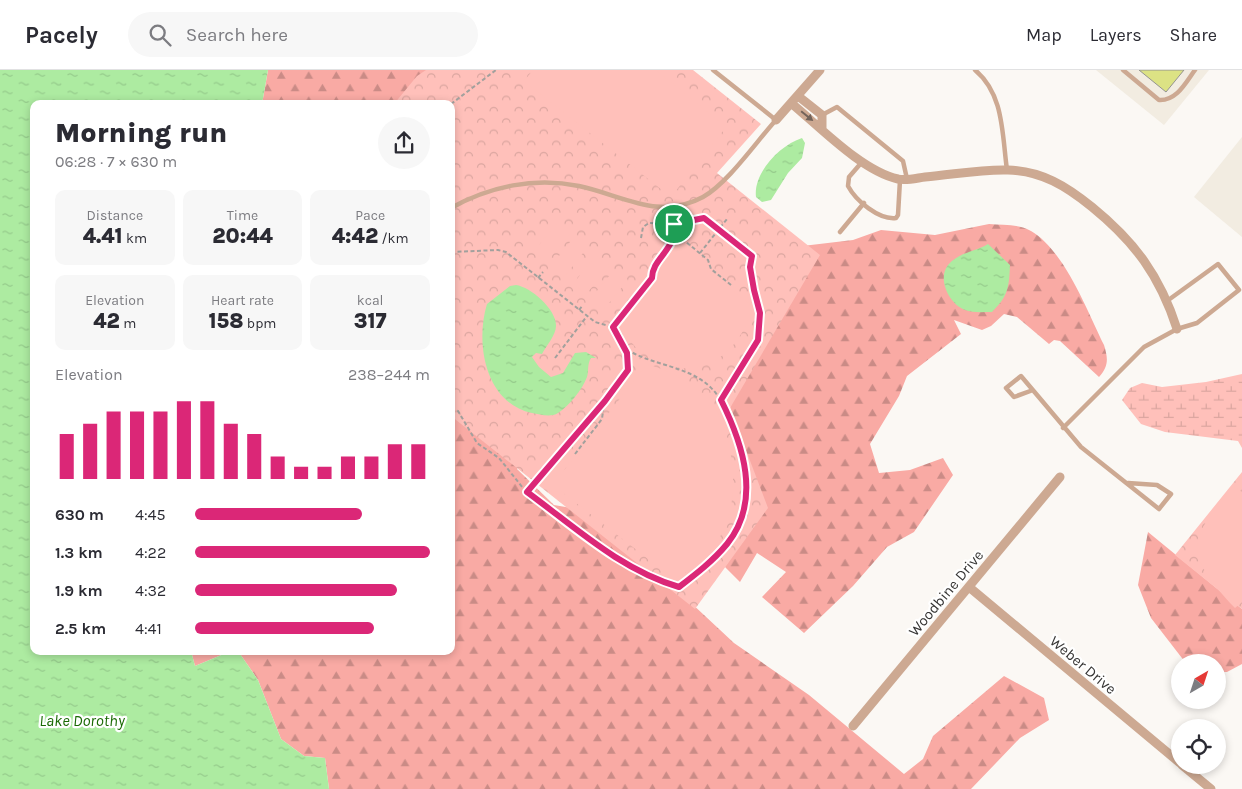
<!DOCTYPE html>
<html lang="en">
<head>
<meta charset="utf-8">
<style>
  :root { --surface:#fff; --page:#f7f7f7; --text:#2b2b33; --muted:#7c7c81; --line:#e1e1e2; --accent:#db2777 }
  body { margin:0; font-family:Karla,sans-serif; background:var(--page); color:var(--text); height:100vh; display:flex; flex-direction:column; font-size:19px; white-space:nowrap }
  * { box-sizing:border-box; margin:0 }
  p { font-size:16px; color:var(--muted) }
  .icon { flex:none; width:28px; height:28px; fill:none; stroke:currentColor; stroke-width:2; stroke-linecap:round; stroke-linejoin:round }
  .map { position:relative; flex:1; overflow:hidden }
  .panel { position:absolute; left:30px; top:30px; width:425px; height:555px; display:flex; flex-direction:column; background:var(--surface); border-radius:10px; box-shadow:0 2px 8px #0003 }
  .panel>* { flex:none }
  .needle { width:32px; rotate:39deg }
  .buttons { position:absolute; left:1171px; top:584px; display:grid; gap:10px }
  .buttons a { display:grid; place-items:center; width:55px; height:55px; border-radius:50%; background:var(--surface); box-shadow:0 2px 8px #0003; font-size:25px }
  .pin { position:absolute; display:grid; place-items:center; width:42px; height:42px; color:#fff; margin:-21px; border:2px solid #fff; border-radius:50%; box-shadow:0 1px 5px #0007 }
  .round { display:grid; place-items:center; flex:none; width:52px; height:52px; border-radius:26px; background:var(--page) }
  .head { display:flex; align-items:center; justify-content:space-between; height:85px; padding:0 25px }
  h1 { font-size:28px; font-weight:800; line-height:38px }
  .figures { display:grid; grid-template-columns:repeat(3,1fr); gap:8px; height:85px; padding:5px 25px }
  .figures div { display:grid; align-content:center; border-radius:10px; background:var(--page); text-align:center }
  .figures b { font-size:21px; font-weight:800 }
  .figures small { font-size:14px; font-weight:400 }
  .figures p { font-size:14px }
  .chart { height:140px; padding:10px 25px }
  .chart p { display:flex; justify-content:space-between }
  .chart svg { width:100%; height:90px; margin-top:5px; stroke:var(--accent); stroke-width:6 }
  ul { padding:0 25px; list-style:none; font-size:16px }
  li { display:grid; grid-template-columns:80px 60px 1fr; align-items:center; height:38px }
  li i { height:12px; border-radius:6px; background:var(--accent) }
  header { display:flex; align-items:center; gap:30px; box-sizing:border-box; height:70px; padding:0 25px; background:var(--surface); border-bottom:1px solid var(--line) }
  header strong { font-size:24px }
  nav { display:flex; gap:28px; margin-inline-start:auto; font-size:18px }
  .search { width:350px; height:45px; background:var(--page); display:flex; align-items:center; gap:12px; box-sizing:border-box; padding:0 18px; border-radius:28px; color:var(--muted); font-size:19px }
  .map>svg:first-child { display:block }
  .built { fill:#f2ece1 }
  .forest { fill:url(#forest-firs) }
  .wetland { fill:url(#wetland-marsh) }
  .park { fill:url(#park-crowns) }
  .garden { fill:#ffc0ba }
  .water { fill:url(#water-ripples) }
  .building { fill:#dce284; stroke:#949490 }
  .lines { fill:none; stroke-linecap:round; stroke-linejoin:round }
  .path { stroke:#a2a09d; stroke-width:2; stroke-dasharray:4 2.5; stroke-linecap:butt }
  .service { stroke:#cda992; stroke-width:4.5 }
  .minor { stroke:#cda992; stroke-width:9 }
  .oneway { fill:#72635a }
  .route-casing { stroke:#fff; stroke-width:10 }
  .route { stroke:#db2777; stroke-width:6 }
  .labels { text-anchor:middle; stroke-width:4.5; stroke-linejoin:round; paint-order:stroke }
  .street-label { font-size:15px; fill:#363534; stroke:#fff }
  .water-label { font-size:16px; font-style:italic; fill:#1a6a04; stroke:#fff }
</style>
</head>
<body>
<header>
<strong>Pacely</strong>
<div class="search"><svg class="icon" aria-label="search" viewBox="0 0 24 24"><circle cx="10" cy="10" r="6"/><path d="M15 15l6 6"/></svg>Search here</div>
<nav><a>Map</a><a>Layers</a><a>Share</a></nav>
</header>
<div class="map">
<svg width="1242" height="719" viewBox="0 0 1242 719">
  <defs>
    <pattern id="forest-firs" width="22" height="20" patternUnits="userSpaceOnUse" patternTransform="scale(1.25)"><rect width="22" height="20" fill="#f9aaa4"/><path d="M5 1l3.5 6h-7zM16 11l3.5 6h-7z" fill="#ca8b86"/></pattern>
    <pattern id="wetland-marsh" width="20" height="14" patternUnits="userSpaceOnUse" patternTransform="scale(1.25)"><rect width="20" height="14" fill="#ffc0ba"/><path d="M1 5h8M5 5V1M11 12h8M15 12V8" fill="none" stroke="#dba6a0"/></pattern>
    <pattern id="park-crowns" width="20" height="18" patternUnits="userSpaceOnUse" patternTransform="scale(1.25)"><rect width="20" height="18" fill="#ffc0ba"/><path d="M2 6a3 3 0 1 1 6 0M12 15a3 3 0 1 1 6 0" fill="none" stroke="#dba6a0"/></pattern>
    <pattern id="water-ripples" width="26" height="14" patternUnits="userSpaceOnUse" patternTransform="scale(1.25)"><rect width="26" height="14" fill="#adeba1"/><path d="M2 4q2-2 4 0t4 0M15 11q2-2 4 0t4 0" fill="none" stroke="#95ca8b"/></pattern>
  </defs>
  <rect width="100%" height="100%" fill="#fbf8f4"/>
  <path class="built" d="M 1096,0 L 1209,0 L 1164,55 Z
    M 1242,67 L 1242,167 L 1194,127 Z"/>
  <path class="forest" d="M 268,0 L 451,0 L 413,34 L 262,34 Z
    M 989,154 C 1003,155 1019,154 1031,161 C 1065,181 1087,241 1104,275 C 1108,288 1109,296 1099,307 L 1060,271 L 1054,270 L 1049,274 L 1017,247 L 1004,244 L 991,256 L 982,260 L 954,250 L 961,264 L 907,306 L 899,326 L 870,374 L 879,403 L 910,400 L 943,388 L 953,405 L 914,462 L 887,477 L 853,516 L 804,563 L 762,527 L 786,502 L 757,483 L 740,512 L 725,497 L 725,483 L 730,338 L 794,177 L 853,170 L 881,160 L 935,165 Z
    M 451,298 L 521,379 L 517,399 L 554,435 L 577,439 L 659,503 L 734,573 L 809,625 L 904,704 L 923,689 L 933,666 L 1004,606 L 1044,628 L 1049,650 L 1020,668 L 971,719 L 329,719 L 325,688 L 304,686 L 281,669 L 258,610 L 238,581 L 451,581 Z
    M 1148,462 L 1242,539 L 1242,594 L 1227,602 L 1218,602 L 1218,592 L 1185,592 L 1151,548 L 1138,515 Z
    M 191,581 L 231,581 L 195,596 Z"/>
  <path class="wetland" d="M 1242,304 L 1242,378 L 1238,371 L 1165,362 L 1141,354 L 1122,330 L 1130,318 L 1142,313 L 1162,317 L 1206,312 Z"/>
  <path class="park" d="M 426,0 L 693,0 L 761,54 L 717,103 L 820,185 L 730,338 L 768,438 L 695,539 L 451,346 L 451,34 L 394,34 L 417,6 Z
    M 1242,402 L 1242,539 L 1175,485 Z"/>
  <path class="garden" d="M 533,0 L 656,0 L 726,57 L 671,127 L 524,11 Z
    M 557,153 L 570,164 L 546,192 L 533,182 Z
    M 574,167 L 587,178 L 564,207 L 551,196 Z
    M 676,173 L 689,179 L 690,187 L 752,236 C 747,267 717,303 681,298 C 670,297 652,288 642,282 C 632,277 625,261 618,252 L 671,186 L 671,179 Z
    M 596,185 L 610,196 L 586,224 L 573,214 Z
    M 615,199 L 628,210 L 604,239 L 591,228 Z
    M 647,294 C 672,302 695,313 712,334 C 722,346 727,364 730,380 C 740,434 727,483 674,509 L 562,422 L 550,421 L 548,408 L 561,404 Z
    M 1233,416 L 1242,422 L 1242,532 L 1235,538 C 1184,484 1187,471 1233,416 Z"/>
  <path class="water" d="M 0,0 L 268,0 L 262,34 L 34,34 L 34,581 L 191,581 L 195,596 L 231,581 L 238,581 L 258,610 L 281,669 L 304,686 L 325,688 L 329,719 L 0,719 Z
    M 802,68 L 805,73 L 802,88 L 788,103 L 771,130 L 762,132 L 756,127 C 753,103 780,75 802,68 Z
    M 988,174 L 1010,195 C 1009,218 1008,226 992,242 C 983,242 972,243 965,240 C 949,234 937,209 948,195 C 959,182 975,182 988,174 Z
    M 516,215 C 531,217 557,240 556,256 C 556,265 546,276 542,284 L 536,283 L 532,287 L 539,297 L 551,307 L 563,303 L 575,283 L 586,282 L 596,288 L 591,288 C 587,294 589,301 587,307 C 582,320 569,336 558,343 C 550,348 540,344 532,343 C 485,333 475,273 487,234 L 510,216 Z"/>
  <path class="building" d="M 1139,0 L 1184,0 L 1166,22 Z"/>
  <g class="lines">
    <path class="path" d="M 451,34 L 496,0
      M 673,145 L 675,165
      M 641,168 L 643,157 L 649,153 L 673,154 L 704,148 L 756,190
      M 451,182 L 498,180 L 506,182 L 595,252 L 613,257
      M 700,183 L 727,149
      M 538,208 L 543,202
      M 579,240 L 583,235
      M 555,288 L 587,246
      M 721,330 L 757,270 L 760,243 L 754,219 L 750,197 L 752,186
      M 451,339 L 458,341 L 477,373 L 499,388 L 527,423 L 608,483 L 652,509 L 679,517 C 735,471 764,441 736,365 C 730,347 723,328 708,315 C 685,295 649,295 625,278
      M 575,384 L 602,349 L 604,333
      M 527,423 L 627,302 L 629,289 L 613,257 L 652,208 C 652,195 668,181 672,167 L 680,167 L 708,190 L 711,199 L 731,215"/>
    <path class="service" d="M 975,0 C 1004,24 1002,64 1007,100
      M 1123,0 L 1159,30 C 1177,31 1186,12 1195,0
      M 822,45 L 837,37 L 903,91 L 907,109
      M 862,92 L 849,107 L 848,116 C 856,131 879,150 896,148 L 898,145 L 900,110
      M 451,138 C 490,116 535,107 579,116 C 622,125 659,151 703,127 C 728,113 756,72 776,50 L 713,0
      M 840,162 L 864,133
      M 1033,320 L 1014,327 L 1006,318 L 1021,306 L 1081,377 L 1159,439 L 1171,424 L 1157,415 L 1128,413
      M 1063,358 L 1144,277 L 1177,259 L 1197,253 L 1239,220 L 1218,194 L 1167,231"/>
    <path class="minor" d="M 798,26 L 822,45 L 822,59
      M 791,33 C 820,57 862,101 898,109 C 906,111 917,108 925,107 C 952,105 980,99 1008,100 C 1042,101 1066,116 1092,137 C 1135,172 1160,206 1177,259
      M 776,50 L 820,0
      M 969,517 L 1180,693
      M 853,656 L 1060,407
      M 1182,695 L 1211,719"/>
  </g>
  <defs><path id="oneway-solid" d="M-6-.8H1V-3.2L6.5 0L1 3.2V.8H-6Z" transform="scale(1.25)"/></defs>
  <use class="oneway" href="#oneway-solid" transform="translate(807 46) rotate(39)"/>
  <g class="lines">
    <g class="route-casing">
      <path id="route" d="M 704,148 L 752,186 L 750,197 L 754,220 L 760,243 L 758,270 L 721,330 C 743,374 762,431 727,474 C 713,491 696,504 679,517 C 621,500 576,458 527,422 L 605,331 L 628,300 L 627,283 L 613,257 L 652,208 C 652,188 677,180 674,154 Z"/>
    </g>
    <use href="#route" class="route"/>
  </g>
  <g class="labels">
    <g class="street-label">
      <text transform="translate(946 523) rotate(-50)" y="5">Woodbine Drive</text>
      <text transform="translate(1083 595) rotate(40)" y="5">Weber Drive</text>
    </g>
    <g class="water-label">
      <text x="82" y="656">Lake Dorothy</text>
    </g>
  </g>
</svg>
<div class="buttons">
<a><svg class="needle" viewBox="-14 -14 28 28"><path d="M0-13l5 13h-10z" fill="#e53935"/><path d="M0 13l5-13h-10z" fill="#7c7c81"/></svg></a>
<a><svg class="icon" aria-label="locate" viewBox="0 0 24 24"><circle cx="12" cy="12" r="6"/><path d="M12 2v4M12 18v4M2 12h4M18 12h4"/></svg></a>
</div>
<div class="pin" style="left:674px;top:154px;background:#1e9e55"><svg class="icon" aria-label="arrive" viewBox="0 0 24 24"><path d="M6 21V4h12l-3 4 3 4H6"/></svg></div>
<section class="panel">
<div class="head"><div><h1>Morning run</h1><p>06:28 · 7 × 630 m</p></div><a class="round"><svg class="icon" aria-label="share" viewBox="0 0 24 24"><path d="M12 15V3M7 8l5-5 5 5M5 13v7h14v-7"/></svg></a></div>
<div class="figures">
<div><p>Distance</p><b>4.41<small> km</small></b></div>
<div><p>Time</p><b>20:44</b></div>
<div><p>Pace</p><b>4:42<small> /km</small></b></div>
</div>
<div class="figures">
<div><p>Elevation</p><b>42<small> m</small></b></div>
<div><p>Heart rate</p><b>158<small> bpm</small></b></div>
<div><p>kcal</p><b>317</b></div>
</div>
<div class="chart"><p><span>Elevation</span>238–244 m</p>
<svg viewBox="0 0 160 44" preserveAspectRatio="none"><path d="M5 44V22M15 44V17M25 44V11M35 44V11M45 44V11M55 44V6M65 44V6M75 44V17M85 44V22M95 44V33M105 44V38M115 44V38M125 44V33M135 44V33M145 44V27M155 44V27"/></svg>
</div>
<ul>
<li><b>630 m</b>4:45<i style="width:71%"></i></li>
<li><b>1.3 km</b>4:22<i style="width:100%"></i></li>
<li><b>1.9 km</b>4:32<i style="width:86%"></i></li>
<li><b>2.5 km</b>4:41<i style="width:76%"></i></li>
</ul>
</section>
</div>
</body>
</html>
